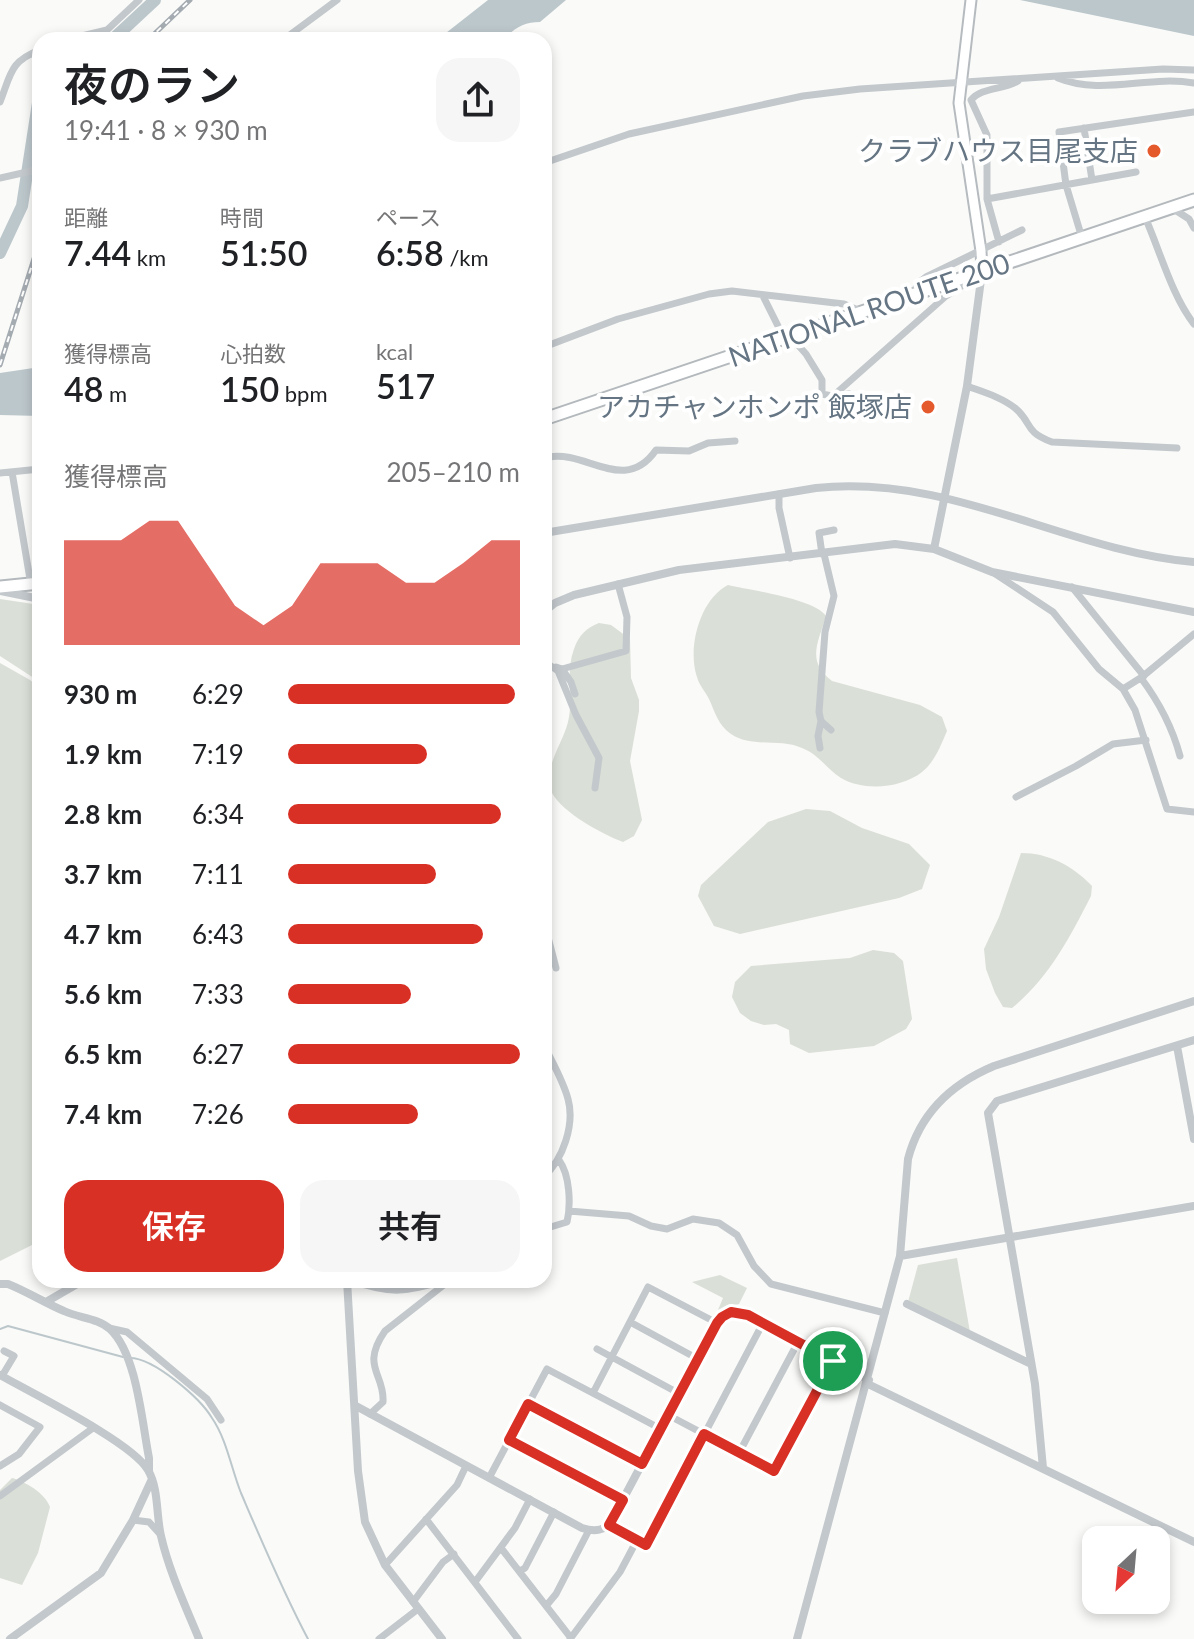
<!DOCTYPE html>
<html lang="ja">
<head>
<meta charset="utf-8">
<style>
  :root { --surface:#fff; --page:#f6f6f6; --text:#202124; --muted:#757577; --accent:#d93025 }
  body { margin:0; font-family:Lato,"Noto Sans JP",sans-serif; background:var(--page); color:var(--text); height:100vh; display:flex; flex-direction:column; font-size:30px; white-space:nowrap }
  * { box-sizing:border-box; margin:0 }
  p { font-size:26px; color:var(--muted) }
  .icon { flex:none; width:44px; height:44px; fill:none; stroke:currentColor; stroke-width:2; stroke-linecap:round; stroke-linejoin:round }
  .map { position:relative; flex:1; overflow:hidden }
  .side { position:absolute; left:32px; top:32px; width:520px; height:1256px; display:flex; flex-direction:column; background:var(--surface); border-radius:24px; box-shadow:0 4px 12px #0003 }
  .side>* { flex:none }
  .needle { width:52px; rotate:206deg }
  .controls { position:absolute; left:1082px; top:1526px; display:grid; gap:16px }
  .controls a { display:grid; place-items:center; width:88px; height:88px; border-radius:16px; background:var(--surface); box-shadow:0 4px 12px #0003; font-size:40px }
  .pin { position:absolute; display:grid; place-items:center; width:68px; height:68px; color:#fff; margin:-34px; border:4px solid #fff; border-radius:50%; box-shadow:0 2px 8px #0007 }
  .round { display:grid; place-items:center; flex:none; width:84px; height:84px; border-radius:24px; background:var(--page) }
  .headline { display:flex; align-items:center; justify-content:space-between; height:136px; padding:0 32px }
  h1 { font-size:44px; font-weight:600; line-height:60px }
  .metrics { display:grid; grid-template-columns:repeat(3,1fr); gap:12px; height:136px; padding:8px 32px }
  .metrics div { display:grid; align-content:center }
  .metrics b { font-size:34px; font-weight:600 }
  .metrics small { font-size:22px; font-weight:400 }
  .metrics p { font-size:22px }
  .chart { height:224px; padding:16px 32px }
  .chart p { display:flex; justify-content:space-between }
  .chart svg { width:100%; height:144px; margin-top:8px; fill:var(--accent); opacity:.7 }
  .button { display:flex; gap:16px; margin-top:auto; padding:16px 32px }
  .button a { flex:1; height:92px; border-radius:24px; background:var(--accent); color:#fff; font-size:32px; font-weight:600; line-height:92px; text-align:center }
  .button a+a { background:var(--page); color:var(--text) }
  ul { padding:0 32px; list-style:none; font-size:26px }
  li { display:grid; grid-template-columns:128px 96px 1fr; align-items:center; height:60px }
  li i { height:20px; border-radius:10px; background:var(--accent) }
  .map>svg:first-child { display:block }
  .green { fill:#dadfd7 }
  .water { fill:#bcc7cc }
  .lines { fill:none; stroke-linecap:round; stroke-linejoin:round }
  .stream { stroke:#bcc7cc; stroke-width:2 }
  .river { stroke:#bcc7cc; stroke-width:12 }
  .secondary-casing { stroke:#b6bbc0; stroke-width:13 }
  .trunk-casing { stroke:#b4b9bd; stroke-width:15 }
  .minor { stroke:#c3c8cc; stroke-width:7 }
  .tertiary { stroke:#c3c8cc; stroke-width:8 }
  .secondary { stroke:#fff; stroke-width:9 }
  .trunk { stroke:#fff; stroke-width:11 }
  .rail-casing { stroke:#a4abb1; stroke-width:5 }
  .rail { stroke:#fff; stroke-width:2; stroke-dasharray:6; stroke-linecap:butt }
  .route-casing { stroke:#fff; stroke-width:16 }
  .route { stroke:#d93025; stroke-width:10 }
  .poi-dot { fill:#e45a2d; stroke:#fff; stroke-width:3 }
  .labels { text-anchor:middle; stroke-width:8; stroke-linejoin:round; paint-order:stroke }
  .poi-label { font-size:28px; fill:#657583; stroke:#fff; text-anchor:end }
  .street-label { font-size:28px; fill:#657583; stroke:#fff }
</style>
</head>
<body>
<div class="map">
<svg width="1194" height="1639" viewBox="0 0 1194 1639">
  <rect width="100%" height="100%" fill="#fafaf8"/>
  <path class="green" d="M 728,585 C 749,590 815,599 826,616 C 818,643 806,661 832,681 L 920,705 L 942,717 L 947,731 C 941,745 934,763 922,772 C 900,789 863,791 841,778 C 827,769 818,754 802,748 C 780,738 751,748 731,734 C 718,725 715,712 709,699 C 705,691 699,685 697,677 C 687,648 700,599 728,585 Z
    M 0,599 L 40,605 L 40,682 L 0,656 Z
    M 599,623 L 611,625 L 630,639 L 631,678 L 639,700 L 639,711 L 630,761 L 642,820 L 634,836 L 623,842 C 602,834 563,813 552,793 C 541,771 563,743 568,722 C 574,697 565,673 574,649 C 579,635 586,628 599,623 Z
    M 0,663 L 30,680 L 40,688 L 40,1241 L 0,1261 Z
    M 806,809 L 830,811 L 862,828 L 909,844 L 930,865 L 922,889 L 899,898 L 740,934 L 714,926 L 698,896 L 701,885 L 768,822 Z
    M 1021,853 C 1049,853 1073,866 1092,886 L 1091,896 C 1070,937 1049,978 1012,1008 L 1003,1007 L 995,993 L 986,969 L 984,949 L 999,917 Z
    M 873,950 L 894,953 L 903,961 L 912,1019 L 906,1029 L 874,1046 L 809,1053 L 790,1044 L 789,1030 L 776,1024 L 764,1025 L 751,1021 L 740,1013 L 732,997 L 735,982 L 751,966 L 850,958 Z
    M 957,1258 L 970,1332 L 908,1302 L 918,1265 Z
    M 720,1275 L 747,1288 L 739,1304 L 718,1310 L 723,1298 L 692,1282 Z
    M 12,1478 C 26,1482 45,1493 50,1507 L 38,1553 L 22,1585 L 0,1578 L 0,1490 Z"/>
  <path class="water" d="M 488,0 L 566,0 L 540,22 C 525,22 513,28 504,40 L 437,40 Z
    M 1020,0 L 1194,0 L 1194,36 Z
    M 40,367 L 40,416 L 0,415 L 0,373 Z"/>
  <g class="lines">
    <path class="stream" d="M 0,1329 L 8,1326 L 123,1357
      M 129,1358 C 153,1357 200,1398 212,1418 C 227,1440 231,1468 241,1493 C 262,1542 283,1592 308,1639"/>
    <path class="river" d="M 112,40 L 155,0
      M 0,253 L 22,206 L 40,90"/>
    <g class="secondary-casing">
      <path id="secondary" d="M 971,0 L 959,103 L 981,251 L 982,272"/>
    </g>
    <g class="trunk-casing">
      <path id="trunk" d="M 544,419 L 1194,200
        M 0,587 L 40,583"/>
    </g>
    <path class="minor" d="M 65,40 L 107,30 L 139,0
      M 283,40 L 337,0
      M 1058,78 C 1102,96 1148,75 1194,83
      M 0,102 C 11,74 10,61 40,50
      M 544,163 L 629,134 L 803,96 L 860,89 L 1163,69 L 1194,70
      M 0,178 L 40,169
      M 1092,180 L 1136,172
      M 987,199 L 987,135 L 971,100 C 982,87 1003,90 1018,81
      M 1172,208 L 1189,219 L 1194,228
      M 1145,217 C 1160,251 1172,296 1194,324
      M 1082,238 L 1066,185 L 1059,132 L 1194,112
      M 999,242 L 987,199 L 1092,180 L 1084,128
      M 913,295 L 918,283 L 926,277 L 1022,230
      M 763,296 L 784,338
      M 790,336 L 806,354 L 822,380 L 822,394 L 832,396 L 849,394
      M 544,347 L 618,319 L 709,294 L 732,291 L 844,304 L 860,311
      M 967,386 C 983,392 1001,397 1015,408 C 1033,423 1023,431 1052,442 L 1177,448
      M 833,396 L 946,296 L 977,276
      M 544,465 L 549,457 C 586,450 625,495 656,450 L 689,451 L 708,443 L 735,441
      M 12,472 L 31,585
      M 0,473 L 40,469
      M 779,494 L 779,508 L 790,558
      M 822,554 L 819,533 L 834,530
      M 824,554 L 834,596 L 825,632 L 819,712 L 821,721 L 831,730
      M 994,573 L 1053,612 L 1099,669 L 1123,689 L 1135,710 L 1167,809 L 1194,812
      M 1072,587 L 1144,676
      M 544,661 L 558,671 L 576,715 L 599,758 L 595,788
      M 556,667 L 562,669 L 626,651 L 627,617 L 618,584
      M 562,669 L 571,682 L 575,694
      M 544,676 L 547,663
      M 1141,678 C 1159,702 1172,726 1180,756
      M 1123,689 L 1142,677 L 1194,634
      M 820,748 L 818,736 L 821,721
      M 1016,797 L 1076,766 L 1113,744 L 1146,740
      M 544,922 L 556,968
      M 544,1045 C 552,1062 563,1080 568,1099 C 575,1124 563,1160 544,1176
      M 569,1211 L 629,1216 L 651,1226 L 667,1229 L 693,1219 L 719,1223 L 737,1235 L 754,1266 L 771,1284 L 885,1313
      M 544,1229 L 567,1222 C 571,1205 570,1175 559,1160
      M 350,1280 C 391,1295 407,1292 447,1280
      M 630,1322 L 698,1359
      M 109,1328 L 127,1332 L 207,1399 L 221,1420
      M 597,1349 L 680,1394
      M 2,1376 L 14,1356 L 4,1351
      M 593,1393 L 648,1287 L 717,1323
      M 528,1404 L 642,1464
      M 0,1405 L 40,1427 L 19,1454 L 0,1466
      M 370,1414 L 383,1402 C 385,1374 360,1367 385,1331 L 450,1280
      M 668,1415 L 774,1471 L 833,1361
      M 509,1440 L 623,1500
      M 739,1453 L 798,1342
      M 489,1478 L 547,1369 L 661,1429
      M 0,1496 L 93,1428
      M 426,1519 L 518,1639
      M 133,1520 L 149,1522 L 159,1533
      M 609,1525 L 646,1545 L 763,1323
      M 501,1548 L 571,1638
      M 385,1565 L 457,1485 L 466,1466
      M 520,1571 L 525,1568 L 554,1512
      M 475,1582 L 515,1528 L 530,1499
      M 413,1602 L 443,1562 L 454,1554
      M 546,1606 L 556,1594 L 589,1530
      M 379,1639 L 418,1609
      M 570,1639 L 620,1572 L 637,1540"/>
    <path class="tertiary" d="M 544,533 L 816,488 C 953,474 1063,550 1194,562
      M 934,549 L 967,386 L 982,272
      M 0,591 L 40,599
      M 544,612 L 555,603 L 574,595 L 679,570 L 895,544 L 934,549 L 992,572 L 1194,612
      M 1177,1046 L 1194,1139
      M 900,1256 L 1194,1206
      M 347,1280 L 358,1471 L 365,1522 L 385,1565 L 442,1639
      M 0,1284 L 8,1284 C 28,1292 45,1303 64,1311 C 79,1318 98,1318 110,1329 C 137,1354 142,1423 149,1458 L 149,1471
      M 46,1302 L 84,1280
      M 907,1304 L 1031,1364
      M 0,1375 C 33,1394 132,1442 148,1470 C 159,1489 156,1515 161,1536 C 169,1571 185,1605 199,1639
      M 868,1384 L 1194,1542
      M 356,1406 L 582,1528 C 594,1532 606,1531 612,1520 L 717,1323 L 725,1315 L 742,1312 L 869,1380
      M 1043,1468 L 1035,1384 L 988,1113 L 997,1101 L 1194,1040
      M 10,1639 L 101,1573 L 133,1520 L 152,1479
      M 797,1639 L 900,1256 L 908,1159 C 920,1113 951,1084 994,1066 L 1194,1001"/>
    <use href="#secondary" class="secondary"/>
    <use href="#trunk" class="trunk"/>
    <g class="rail-casing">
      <path id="rail" d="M 148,40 L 190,0
        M 0,365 L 40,240"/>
    </g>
    <use href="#rail" class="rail"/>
  </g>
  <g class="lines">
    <g class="route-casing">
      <path id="route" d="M 731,1312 L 748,1315 L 833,1361 L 774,1471 L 704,1434 L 646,1545 L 609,1525 L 623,1500 L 509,1440 L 528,1404 L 642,1464 L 717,1323 L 722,1317 Z"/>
    </g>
    <use href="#route" class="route"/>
  </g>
  <g class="poi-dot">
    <circle cx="1154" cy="151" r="8"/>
    <circle cx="928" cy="407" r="8"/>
  </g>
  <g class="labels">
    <g class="poi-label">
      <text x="1138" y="161">クラブハウス目尾支店</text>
      <text x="912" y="417">アカチャンホンポ 飯塚店</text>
    </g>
    <g class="street-label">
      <text transform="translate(869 310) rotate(-19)" y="10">NATIONAL ROUTE 200</text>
    </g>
  </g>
</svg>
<div class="controls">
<a><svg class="needle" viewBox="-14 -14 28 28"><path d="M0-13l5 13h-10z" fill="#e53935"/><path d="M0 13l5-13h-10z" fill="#757577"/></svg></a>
</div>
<div class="pin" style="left:833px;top:1361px;background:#1e9e55"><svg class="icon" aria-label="arrive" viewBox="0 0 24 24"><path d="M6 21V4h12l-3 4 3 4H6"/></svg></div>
<section class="side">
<div class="headline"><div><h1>夜のラン</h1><p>19:41 · 8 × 930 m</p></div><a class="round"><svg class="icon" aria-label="share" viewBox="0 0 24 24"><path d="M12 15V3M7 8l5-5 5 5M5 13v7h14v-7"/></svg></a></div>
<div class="metrics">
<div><p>距離</p><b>7.44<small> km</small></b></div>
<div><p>時間</p><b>51:50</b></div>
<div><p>ペース</p><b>6:58<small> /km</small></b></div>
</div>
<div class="metrics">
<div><p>獲得標高</p><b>48<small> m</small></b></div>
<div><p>心拍数</p><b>150<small> bpm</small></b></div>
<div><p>kcal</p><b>517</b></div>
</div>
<div class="chart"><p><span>獲得標高</span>205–210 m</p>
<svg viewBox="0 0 160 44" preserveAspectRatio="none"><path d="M0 44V12L10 12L20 12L30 6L40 6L50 19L60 32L70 38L80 32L90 19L100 19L110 19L120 25L130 25L140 19L150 12L160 12V44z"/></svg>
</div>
<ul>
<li><b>930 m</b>6:29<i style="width:98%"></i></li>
<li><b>1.9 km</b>7:19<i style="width:60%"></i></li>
<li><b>2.8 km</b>6:34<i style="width:92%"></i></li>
<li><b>3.7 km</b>7:11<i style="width:64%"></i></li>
<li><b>4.7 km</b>6:43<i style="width:84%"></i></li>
<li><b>5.6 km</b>7:33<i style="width:53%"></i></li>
<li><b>6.5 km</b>6:27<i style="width:100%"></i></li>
<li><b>7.4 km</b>7:26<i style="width:56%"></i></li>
</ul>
<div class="button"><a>保存</a><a>共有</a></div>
</section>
</div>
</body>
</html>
